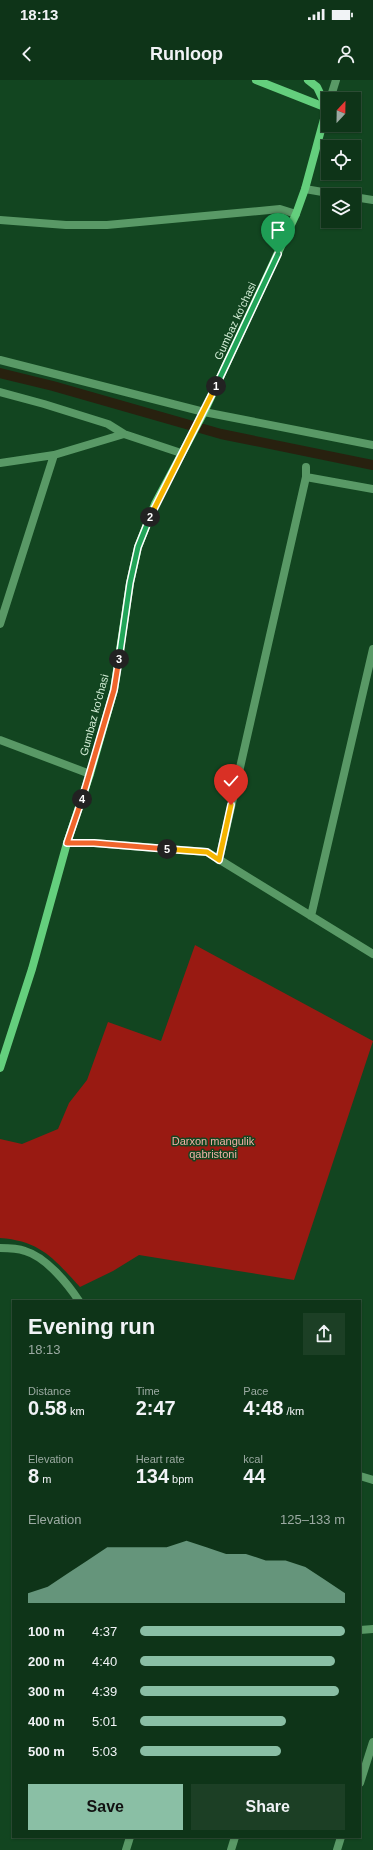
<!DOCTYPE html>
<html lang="en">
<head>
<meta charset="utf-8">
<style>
  :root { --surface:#0e3418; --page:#1c3f25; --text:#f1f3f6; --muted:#9baaa2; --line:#2e4f37; --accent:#8abfa5 }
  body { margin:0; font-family:Helvetica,sans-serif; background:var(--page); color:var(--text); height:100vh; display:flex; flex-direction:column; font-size:15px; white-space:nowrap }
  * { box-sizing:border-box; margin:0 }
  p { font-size:13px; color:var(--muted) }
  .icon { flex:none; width:22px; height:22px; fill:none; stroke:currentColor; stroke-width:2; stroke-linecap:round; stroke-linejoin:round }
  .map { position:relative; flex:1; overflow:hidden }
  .panel { position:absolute; left:12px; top:1220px; width:349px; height:538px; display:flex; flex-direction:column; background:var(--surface); border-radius:0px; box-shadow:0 1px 3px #0004,0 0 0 1px var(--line) }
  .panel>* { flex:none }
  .needle { width:26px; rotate:22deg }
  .fabs { position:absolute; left:321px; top:12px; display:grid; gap:8px }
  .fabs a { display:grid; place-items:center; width:40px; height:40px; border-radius:0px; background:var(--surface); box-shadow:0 1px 3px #0004,0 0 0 1px var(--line); font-size:20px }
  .pin { position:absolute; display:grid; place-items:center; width:34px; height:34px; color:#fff; margin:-41px -17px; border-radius:50% 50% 50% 0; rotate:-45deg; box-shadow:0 0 4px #0007 }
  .pin .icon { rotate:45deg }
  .km { position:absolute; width:20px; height:20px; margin:-10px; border-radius:50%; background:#222; color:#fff; font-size:11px; line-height:20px; text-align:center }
  .round { display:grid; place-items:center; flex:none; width:42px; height:42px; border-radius:0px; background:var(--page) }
  .summary { display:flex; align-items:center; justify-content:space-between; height:68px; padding:0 16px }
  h1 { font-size:22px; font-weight:600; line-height:30px }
  .stats { display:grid; grid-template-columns:repeat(3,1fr); gap:6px; height:68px; padding:4px 16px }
  .stats div { display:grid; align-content:center }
  .stats b { font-size:20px; font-weight:600 }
  .stats small { font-size:11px; font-weight:400 }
  .stats p { font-size:11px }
  .chart { height:112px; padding:8px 16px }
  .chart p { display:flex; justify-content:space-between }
  .chart svg { width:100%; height:72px; margin-top:4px; fill:var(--accent); opacity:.7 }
  .cta { display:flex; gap:8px; margin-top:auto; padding:8px 16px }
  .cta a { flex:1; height:46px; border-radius:0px; background:var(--accent); color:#111; font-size:16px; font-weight:600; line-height:46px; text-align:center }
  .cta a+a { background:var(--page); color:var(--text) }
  ul { padding:0 16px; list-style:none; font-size:13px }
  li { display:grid; grid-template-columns:64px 48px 1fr; align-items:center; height:30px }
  li i { height:10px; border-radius:5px; background:var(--accent) }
  .status { display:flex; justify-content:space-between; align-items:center; height:28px; padding:0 20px; background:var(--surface); direction:ltr }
  .status svg { height:11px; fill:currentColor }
  header { display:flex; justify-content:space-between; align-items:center; height:52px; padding:0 16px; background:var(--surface); font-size:18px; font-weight:600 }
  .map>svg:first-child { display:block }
  .green { fill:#991a12 }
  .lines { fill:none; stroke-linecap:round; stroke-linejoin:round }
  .canal { stroke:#28210f; stroke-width:10 }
  .minor { stroke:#599966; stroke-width:8 }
  .tertiary { stroke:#599966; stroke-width:8 }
  .secondary { stroke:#64cf7d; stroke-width:8 }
  .split-1-casing { stroke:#fff; stroke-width:8 }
  .split-2-casing { stroke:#fff; stroke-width:8 }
  .split-3-casing { stroke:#fff; stroke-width:8 }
  .split-4-casing { stroke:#fff; stroke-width:8 }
  .split-5-casing { stroke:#fff; stroke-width:8 }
  .split-6-casing { stroke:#fff; stroke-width:8 }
  .split-1 { stroke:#22a559; stroke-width:5 }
  .split-2 { stroke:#f5b400; stroke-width:5 }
  .split-3 { stroke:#22a559; stroke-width:5 }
  .split-4 { stroke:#f0652b; stroke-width:5 }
  .split-5 { stroke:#f0652b; stroke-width:5 }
  .split-6 { stroke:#f5b400; stroke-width:5 }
  .labels { text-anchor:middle; stroke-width:3; stroke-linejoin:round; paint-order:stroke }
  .street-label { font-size:11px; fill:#d2ecd5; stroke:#124520 }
  .park-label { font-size:11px; fill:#f1b0a6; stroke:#124520 }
</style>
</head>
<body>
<div class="status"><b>18:13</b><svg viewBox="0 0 49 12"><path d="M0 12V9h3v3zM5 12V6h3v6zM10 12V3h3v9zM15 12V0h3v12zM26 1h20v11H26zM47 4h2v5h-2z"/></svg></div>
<header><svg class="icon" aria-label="back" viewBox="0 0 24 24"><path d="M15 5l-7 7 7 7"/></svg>Runloop<svg class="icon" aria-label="person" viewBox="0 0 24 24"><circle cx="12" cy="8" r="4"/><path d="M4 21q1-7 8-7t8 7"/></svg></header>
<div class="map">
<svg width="373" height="1770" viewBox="0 0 373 1770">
  <rect width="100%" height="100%" fill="#124520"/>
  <path class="green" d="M 195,865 L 373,961 L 294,1200 L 139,1175 L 113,1191 L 80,1207 C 54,1179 41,1161 0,1158 L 0,1059 L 22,1064 L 58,1049 L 69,1023 L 87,1000 L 108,942 L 161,961 Z"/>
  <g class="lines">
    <path class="canal" d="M 0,293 L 53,306 L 221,354 L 373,385"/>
    <path class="minor" d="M 330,19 L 336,0
      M 305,109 L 340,115
      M 354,117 L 373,120
      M 0,140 L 66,145 L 107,145 L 280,129 L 296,134
      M 0,280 L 204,332 L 373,365
      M 0,312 L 44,324 L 108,344 L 124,354 L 181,373
      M 0,383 L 54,375 L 124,354
      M 306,387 L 306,397
      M 0,544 L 54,375
      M 0,660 L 90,694
      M 67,763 L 94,763 L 207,772 L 373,874
      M 219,780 L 306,397 L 373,409
      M 311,836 L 373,569
      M 360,1550 L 373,1549
      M 360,1703 L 373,1662
      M 126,1770 L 130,1757
      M 231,1770 L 235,1757
      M 337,1770 L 341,1757"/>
    <path class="tertiary" d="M 0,1168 C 8,1168 17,1168 25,1171 C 46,1177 68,1204 79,1221
      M 360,1396 L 373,1400"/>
    <path class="secondary" d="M 256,0 L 327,28
      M 308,0 L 317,7 L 327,28
      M 0,988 L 32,889 L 67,763 L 90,694 L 114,610 L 130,503 L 138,467 L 155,424 L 204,332 L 296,134 L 305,109 L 327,28"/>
  </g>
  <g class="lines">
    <g class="split-1-casing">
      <path id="split-1" d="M 216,306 L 278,174"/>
    </g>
    <g class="split-2-casing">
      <path id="split-2" d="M 150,437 L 216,306"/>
    </g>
    <g class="split-3-casing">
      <path id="split-3" d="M 119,579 L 130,503 L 138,467 L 150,437"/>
    </g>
    <g class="split-4-casing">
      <path id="split-4" d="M 82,719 L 114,610 L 119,579"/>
    </g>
    <g class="split-5-casing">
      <path id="split-5" d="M 82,719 L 67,763 L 94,763 L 167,769"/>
    </g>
    <g class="split-6-casing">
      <path id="split-6" d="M 167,769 L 207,772 L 219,780 L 231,725"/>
    </g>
    <use href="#split-1" class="split-1"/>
    <use href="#split-2" class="split-2"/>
    <use href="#split-3" class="split-3"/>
    <use href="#split-4" class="split-4"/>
    <use href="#split-5" class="split-5"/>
    <use href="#split-6" class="split-6"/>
  </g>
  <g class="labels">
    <g class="street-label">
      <text transform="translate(235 241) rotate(-65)" y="4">Gumbaz ko'chasi</text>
      <text transform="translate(94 635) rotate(-75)" y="4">Gumbaz ko'chasi</text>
    </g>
    <g class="park-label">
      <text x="213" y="1065">Darxon mangulik<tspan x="213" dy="13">qabristoni</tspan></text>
    </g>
  </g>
</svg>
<div class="fabs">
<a><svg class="needle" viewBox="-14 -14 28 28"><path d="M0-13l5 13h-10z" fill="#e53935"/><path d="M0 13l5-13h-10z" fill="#9baaa2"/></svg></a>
<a><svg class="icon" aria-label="locate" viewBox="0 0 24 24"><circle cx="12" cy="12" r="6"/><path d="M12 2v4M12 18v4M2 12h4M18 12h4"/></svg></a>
<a><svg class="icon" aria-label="layers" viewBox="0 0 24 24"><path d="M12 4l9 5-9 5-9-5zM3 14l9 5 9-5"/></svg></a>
</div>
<div class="pin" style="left:278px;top:174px;background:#1e9e55"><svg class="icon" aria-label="arrive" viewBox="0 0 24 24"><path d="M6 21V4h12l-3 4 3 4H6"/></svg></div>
<div class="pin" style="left:231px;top:725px;background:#d93025"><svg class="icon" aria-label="check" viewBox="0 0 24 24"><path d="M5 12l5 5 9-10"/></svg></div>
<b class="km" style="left:216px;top:306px">1</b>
<b class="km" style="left:150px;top:437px">2</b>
<b class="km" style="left:119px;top:579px">3</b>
<b class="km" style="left:82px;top:719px">4</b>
<b class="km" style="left:167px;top:769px">5</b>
<section class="panel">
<div class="summary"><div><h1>Evening run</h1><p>18:13</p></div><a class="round"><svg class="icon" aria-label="share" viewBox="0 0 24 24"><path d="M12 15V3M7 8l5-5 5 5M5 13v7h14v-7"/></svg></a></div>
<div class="stats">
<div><p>Distance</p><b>0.58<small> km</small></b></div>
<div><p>Time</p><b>2:47</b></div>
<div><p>Pace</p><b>4:48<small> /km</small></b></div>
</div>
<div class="stats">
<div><p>Elevation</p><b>8<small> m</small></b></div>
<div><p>Heart rate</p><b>134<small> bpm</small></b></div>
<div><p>kcal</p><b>44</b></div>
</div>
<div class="chart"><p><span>Elevation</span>125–133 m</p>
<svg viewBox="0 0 160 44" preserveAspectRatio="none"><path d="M0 44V38L10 34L20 26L30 18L40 10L50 10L60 10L70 10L80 6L90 10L100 14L110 14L120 18L130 18L140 22L150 30L160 38V44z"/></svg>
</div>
<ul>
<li><b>100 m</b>4:37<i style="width:100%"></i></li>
<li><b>200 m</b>4:40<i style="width:95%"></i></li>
<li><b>300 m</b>4:39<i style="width:97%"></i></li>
<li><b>400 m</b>5:01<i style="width:71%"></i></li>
<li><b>500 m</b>5:03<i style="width:69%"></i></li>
</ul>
<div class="cta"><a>Save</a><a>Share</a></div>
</section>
</div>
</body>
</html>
